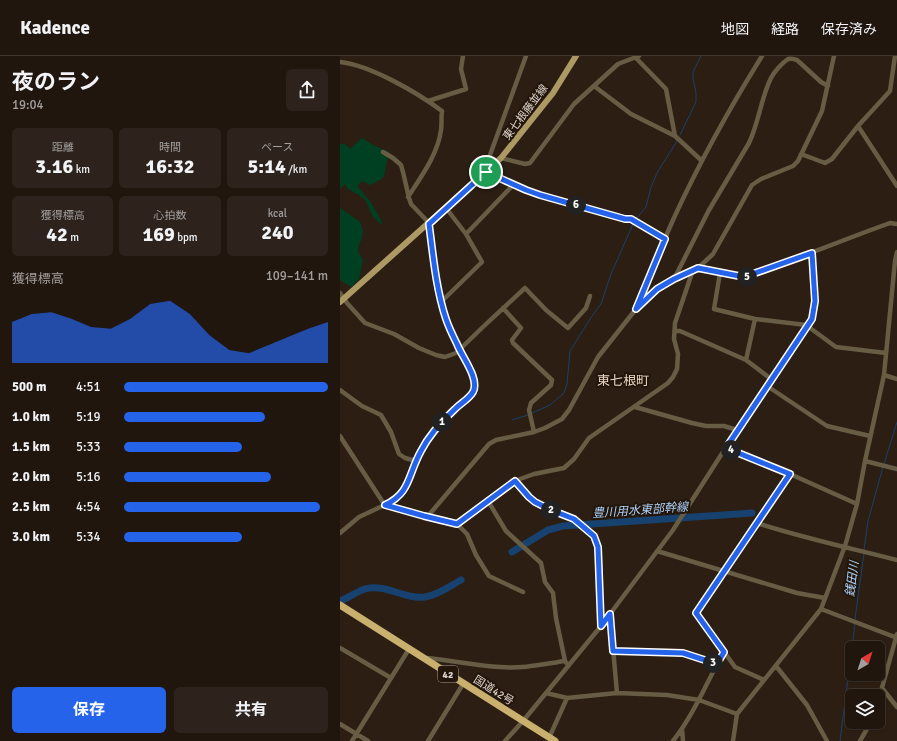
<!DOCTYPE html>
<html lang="ja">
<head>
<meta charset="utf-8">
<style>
  :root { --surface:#21160e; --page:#2d231c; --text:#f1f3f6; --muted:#a29f9e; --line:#3e352e; --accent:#2563eb }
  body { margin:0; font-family:Signika,"Noto Sans JP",sans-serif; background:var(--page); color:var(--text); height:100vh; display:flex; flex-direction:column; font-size:15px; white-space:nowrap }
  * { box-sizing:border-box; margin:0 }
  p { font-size:13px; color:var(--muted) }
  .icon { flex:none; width:22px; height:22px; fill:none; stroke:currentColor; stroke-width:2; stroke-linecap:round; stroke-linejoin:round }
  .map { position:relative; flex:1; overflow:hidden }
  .details { display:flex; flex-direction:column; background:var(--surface); width:340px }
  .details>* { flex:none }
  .needle { width:26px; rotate:39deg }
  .controls { position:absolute; left:505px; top:585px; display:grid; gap:8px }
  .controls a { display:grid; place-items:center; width:40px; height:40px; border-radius:6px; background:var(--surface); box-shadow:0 1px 3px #0004,0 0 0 1px var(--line); font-size:20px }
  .pin { position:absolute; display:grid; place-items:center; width:34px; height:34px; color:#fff; margin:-17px; border:2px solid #fff; border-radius:50%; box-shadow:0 1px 4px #0007 }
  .km { position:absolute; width:20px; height:20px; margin:-10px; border-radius:50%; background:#222; color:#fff; font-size:11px; line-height:20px; text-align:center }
  .round { display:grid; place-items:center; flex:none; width:42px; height:42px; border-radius:6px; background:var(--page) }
  .head { display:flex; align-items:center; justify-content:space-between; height:68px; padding:0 12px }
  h1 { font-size:22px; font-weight:700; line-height:30px }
  .stats { display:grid; grid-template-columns:repeat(3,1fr); gap:6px; height:68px; padding:4px 12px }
  .stats div { display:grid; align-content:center; border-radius:6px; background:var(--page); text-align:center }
  .stats b { font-size:20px; font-weight:700 }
  .stats small { font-size:11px; font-weight:400 }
  .stats p { font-size:11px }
  .chart { height:112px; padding:8px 12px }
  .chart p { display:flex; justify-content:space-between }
  .chart svg { width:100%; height:72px; margin-top:4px; fill:var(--accent); opacity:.7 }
  .action { display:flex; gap:8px; margin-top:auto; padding:8px 12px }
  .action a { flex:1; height:46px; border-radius:6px; background:var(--accent); color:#fff; font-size:16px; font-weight:700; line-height:46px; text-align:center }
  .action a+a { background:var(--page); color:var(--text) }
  ul { padding:0 12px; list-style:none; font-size:13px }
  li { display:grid; grid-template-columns:64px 48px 1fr; align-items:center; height:30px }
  li i { height:10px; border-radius:5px; background:var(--accent) }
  header { display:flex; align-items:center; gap:24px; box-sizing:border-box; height:56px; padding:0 20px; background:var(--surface); border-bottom:1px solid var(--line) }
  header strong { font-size:19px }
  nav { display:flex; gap:22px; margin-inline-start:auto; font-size:14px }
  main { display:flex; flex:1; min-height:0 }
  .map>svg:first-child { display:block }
  .green { fill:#004022 }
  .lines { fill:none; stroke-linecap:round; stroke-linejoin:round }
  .stream { stroke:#17416e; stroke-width:1 }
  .river { stroke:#17416e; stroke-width:7 }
  .minor { stroke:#675d44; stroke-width:4.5 }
  .major { stroke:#ad9963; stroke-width:6 }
  .highway { stroke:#c9b06e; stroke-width:7 }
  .route-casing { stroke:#fff; stroke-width:8 }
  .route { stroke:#2563eb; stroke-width:5 }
  .labels { text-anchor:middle; stroke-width:4; stroke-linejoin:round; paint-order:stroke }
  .shield { fill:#221509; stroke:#a79c94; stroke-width:1 }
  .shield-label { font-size:10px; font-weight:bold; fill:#e0d6cf }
  .street-label { font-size:11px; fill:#e0d6cf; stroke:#221509 }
  .water-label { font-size:12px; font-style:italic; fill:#add2fd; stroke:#221509 }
  .quarter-label { font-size:13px; fill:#e9d4c5; stroke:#221509 }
</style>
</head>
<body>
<header>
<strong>Kadence</strong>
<nav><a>地図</a><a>経路</a><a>保存済み</a></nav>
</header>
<main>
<section class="details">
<div class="head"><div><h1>夜のラン</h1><p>19:04</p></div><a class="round"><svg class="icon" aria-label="share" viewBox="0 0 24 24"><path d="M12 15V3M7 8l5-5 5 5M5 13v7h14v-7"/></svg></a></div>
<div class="stats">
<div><p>距離</p><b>3.16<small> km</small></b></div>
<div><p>時間</p><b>16:32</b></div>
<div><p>ペース</p><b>5:14<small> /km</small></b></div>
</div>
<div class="stats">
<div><p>獲得標高</p><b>42<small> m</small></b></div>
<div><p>心拍数</p><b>169<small> bpm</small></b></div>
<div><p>kcal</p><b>240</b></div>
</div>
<div class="chart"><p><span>獲得標高</span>109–141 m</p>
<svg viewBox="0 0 160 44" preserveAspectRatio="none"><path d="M0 44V19L10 14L20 13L30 17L40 22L50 23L60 17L70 8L80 6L90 14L100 27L110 36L120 38L130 33L140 28L150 23L160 19V44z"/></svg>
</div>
<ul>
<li><b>500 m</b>4:51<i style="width:100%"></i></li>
<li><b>1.0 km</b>5:19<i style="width:69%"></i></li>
<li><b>1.5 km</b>5:33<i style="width:58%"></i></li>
<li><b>2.0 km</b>5:16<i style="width:72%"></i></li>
<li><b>2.5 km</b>4:54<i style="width:96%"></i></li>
<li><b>3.0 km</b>5:34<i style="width:58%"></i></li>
</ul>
<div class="action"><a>保存</a><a>共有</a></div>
</section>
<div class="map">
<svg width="557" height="685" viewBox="0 0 557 685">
  <rect width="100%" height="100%" fill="#2c1e12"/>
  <path class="green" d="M 22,82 L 33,89 L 49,96 L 44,120 L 40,124 L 30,129 L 22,125 L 17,130 L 30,145 L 41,164 L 42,167 L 40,168 L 32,159 L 26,145 L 22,141 L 8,133 L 5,128 L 0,133 L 0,88 L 5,88 L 10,93 Z
    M 0,152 L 20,166 L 23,174 L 22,182 L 19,189 L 18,195 L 23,204 L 19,223 L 11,231 L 0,224 Z"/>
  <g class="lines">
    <path class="stream" d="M 340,79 L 356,46 L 356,37 L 353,22 L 353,16 L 361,0
      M 295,164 L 306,151 L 311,131 L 317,117 L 337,85
      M 192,357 L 210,349 L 224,337 L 227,328 L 230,295 L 250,263 L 261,248 L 271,218 L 293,168
      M 172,364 L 188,359
      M 544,408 L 557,366
      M 524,494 L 528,465 L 543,411
      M 515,563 L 524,497
      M 500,685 L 515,568"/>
    <path class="river" d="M 172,496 L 208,474 L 223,470 L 412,457
      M 0,545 C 8,542 16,536 25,533 C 45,527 65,544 85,541 C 98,539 110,530 121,524"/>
    <path class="minor" d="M 186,0 L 146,110 L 146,116 L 186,134 L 200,139 L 285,163 L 291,163 L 325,183
      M 295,1 L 326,33 L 335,80
      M 0,6 C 30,9 78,37 102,55 C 101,61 102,68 101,74 C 98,98 81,121 68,141
      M 254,30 L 291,58 L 335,80 L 361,104
      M 88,45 L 126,33 L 121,13 L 123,0
      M 518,70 L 557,130
      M 461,98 L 485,107 L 492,103 L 518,70 L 550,35 L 555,0
      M 161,102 L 185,108 L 190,107 L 234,48 L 278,8 L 299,0
      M 126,178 L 174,128
      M 358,212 L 399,221 L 410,220 L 528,175 L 550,167 L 557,168
      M 380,217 L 374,253 L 415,263 L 466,269 L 496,291 L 546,297
      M 334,223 L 369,154 L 409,87 C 419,66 421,42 431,22 C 434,16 442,7 448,3 C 451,2 454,3 457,4 L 481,26 L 488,30
      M 0,237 L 7,247 L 25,267 L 54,278 L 79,292 L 96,299 L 105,301 L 116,297 L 145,269 L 185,232 L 206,254 L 228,272 L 246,252 L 250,240
      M 101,246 L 142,206 L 126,178 L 106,152
      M 297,251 C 309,222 320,193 333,164 C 359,107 389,53 422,0
      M 163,252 L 181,272 L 172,284 L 173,287 L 212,324 L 211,329 L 191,347 L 189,354 L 194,376
      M 335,275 L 340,275 L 406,304 L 431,323
      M 406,304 L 415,263
      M 544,319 L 557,323
      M 427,330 L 487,370 L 530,380
      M 0,334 L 22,350 L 41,359 L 51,376 L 59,398 L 65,402 L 76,405
      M 295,351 L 352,367 L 366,370 L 384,370 L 397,374
      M 0,380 L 44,448 L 84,461 L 117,468 L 127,478 L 136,499 L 149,520 L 183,536
      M 386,392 L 450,418 L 517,448
      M 525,405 L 557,413
      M 175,425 L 189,441 L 195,446 L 211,454 L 234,463 L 254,480 L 258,491 L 261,569
      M 148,445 L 166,475 L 201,507 L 205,526 L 213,537 L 216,562 L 225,605 L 228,609
      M 86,460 L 88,460 L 149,388 L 156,384 L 194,376 L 205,372 L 222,363 L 229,354 L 258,301 L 296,253 L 317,233 L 334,223 L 358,212 L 373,198 L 412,129 L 421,123 L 453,110 L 458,105 L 482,55 L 494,0
      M 417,467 C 463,482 510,492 557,504
      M 117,468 L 180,423 L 194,418 L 224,412 L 234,403 L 249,382 L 328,327 L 333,321 L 337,313 L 338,298 L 334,283 L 335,267 L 353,214
      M 0,477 L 19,461 L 51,446 L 59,441 L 65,434 L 80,395 L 89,382 L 103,364 L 127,343 L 133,336 L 134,331 L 133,319 L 119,293 L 107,265 L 103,254 L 97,229 L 89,167 L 71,148 L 69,142 L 63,116 L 61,109 L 53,102 L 43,96
      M 317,495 L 457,537 L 485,542
      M 481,553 L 557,582
      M 270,558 L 277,637
      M 0,592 L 51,622
      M 273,595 L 343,597 L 377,609
      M 86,602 C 111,604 135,610 160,611 C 182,613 204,608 225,605
      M 436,610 L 467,649 L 487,685
      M 424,624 L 395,611 L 356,557 L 450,418
      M 542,632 L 557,651
      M 206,637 L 227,642 L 277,637 L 327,639 L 359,644 L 397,658
      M 538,646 L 557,578
      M 0,668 L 28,685
      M 342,673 L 343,685
      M 209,682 L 227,642
      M 12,685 L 69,593
      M 88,685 L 123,628
      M 165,685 L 183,665 L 261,570 L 333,474 L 397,374 L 466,272 L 472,263 L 475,245 L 472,197
      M 333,685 C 354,658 367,626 384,595
      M 393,685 L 397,658 L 481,553 L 505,490 L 517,448 L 525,405 L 544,319 L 555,205 L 557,196
      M 520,685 L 531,666"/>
    <path class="major" d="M 0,246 L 161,102 L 213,37 L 236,0"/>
    <path class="highway" d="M 0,549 L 215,685"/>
  </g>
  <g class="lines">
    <g class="route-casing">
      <path id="route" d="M 146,116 L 186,134 L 200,139 L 285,163 L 291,163 L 325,183 L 296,253 L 317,233 L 334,223 L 358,212 L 404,221 L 472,197 L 475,245 L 472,263 L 386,392 L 450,418 L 356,557 L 384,596 L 377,608 L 343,597 L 273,595 L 270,558 L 261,570 L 258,491 L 254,480 L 234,463 L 211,454 L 195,446 L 189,441 L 175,425 L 117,468 L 84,460 L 45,449 C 71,437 68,418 81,395 C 89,379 102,365 115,353 C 121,347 129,343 133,336 C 140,323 122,301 117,288 C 113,280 109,272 106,263 C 96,233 93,199 89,168 Z"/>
    </g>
    <use href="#route" class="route"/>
  </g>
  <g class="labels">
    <rect class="shield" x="98" y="610" width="20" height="16" rx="3"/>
    <g class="shield-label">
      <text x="108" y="622">42</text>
    </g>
    <g class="street-label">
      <text transform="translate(185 56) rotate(-53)" y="4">東七根藤並線</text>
      <text transform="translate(154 634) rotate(32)" y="4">国道42号</text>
    </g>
    <g class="water-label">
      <text transform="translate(300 454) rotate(-4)" y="4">豊川用水東部幹線</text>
      <text transform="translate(512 523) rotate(-83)" y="4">銭田川</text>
    </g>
    <g class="quarter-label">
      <text x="283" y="329">東七根町</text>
    </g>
  </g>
</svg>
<div class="controls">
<a><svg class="needle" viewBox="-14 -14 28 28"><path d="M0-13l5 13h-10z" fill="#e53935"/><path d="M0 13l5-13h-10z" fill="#a29f9e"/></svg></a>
<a><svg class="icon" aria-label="layers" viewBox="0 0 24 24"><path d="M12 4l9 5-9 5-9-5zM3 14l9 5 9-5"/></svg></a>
</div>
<div class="pin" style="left:146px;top:116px;background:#1e9e55"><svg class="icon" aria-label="arrive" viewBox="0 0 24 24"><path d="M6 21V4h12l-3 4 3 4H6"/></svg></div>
<b class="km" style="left:102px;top:366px">1</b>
<b class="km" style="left:211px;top:454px">2</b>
<b class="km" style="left:373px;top:607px">3</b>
<b class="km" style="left:391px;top:394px">4</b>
<b class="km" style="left:407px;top:221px">5</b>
<b class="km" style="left:236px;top:149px">6</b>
</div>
</main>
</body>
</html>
